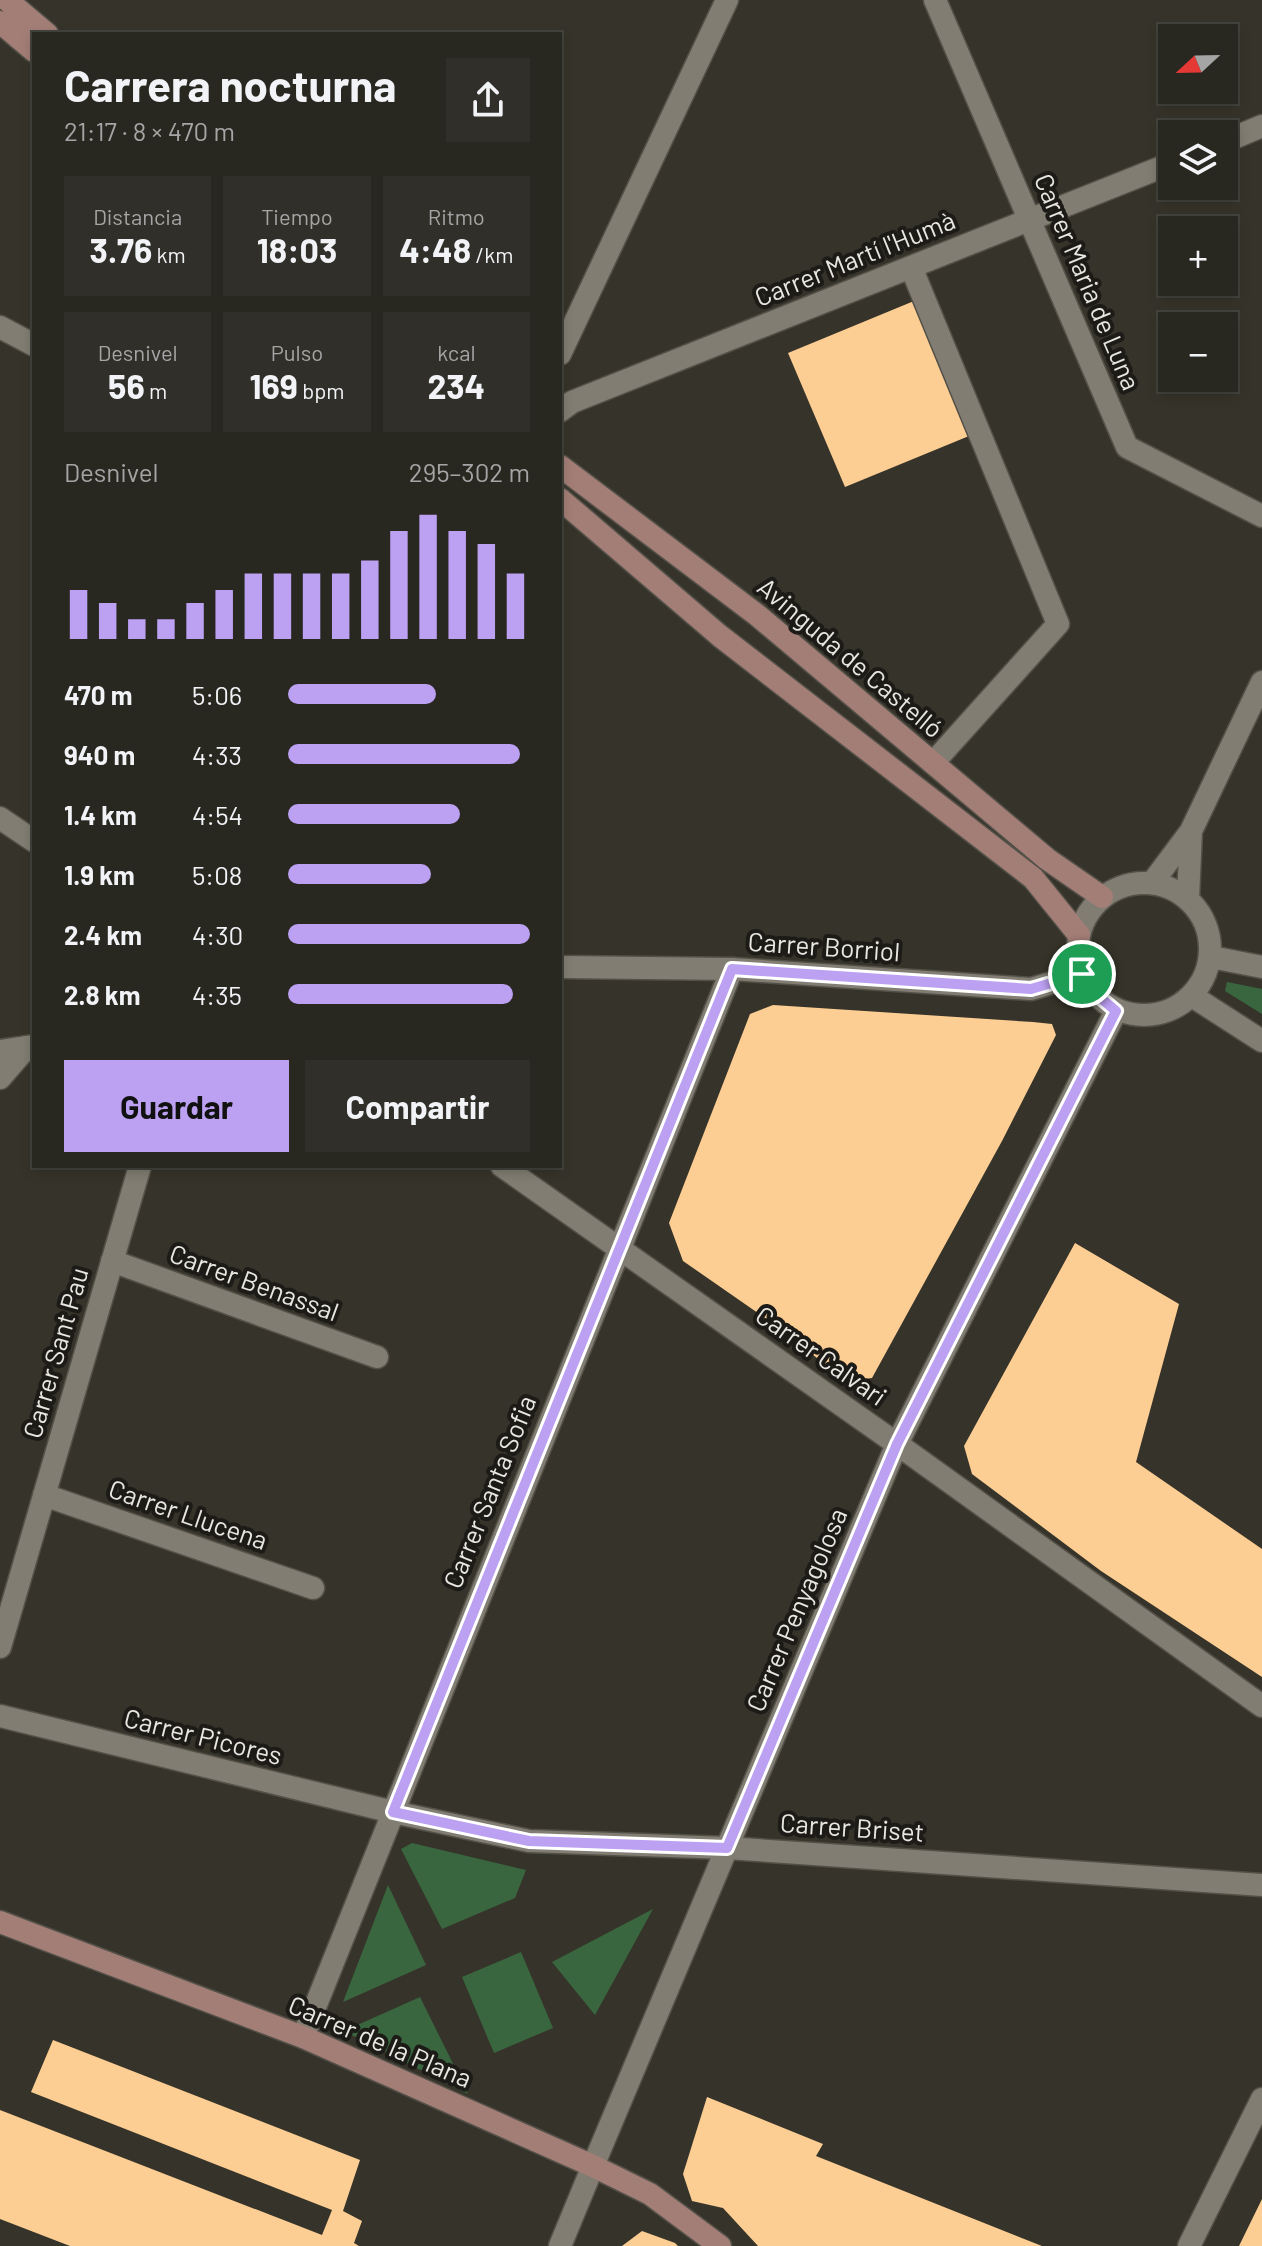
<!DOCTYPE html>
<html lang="es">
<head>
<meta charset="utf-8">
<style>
  :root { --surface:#282720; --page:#302f29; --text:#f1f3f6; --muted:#a5a5a5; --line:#44443e; --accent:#bca0f2 }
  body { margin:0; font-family:Barlow,sans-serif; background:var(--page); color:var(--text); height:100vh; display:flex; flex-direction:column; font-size:30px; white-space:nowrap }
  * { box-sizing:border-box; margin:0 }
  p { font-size:26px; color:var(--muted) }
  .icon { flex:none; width:44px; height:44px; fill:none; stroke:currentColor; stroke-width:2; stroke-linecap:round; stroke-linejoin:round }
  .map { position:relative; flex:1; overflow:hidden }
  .details { position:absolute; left:32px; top:32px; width:530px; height:1136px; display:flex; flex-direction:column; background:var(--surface); border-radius:0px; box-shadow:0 4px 12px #0003,0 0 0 2px var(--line) }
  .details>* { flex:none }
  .needle { width:52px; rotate:248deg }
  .buttons { position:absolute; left:1158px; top:24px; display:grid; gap:16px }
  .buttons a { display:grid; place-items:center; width:80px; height:80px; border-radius:0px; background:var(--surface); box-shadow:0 4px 12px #0003,0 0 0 2px var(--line); font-size:40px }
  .pin { position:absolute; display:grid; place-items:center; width:68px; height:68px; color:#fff; margin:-34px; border:4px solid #fff; border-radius:50%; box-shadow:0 2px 8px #0007 }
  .round { display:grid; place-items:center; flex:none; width:84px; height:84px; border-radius:0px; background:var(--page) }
  .head { display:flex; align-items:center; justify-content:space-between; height:136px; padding:0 32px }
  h1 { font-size:44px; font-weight:700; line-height:60px }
  .metrics { display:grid; grid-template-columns:repeat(3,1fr); gap:12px; height:136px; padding:8px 32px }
  .metrics div { display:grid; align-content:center; border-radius:0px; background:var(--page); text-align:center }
  .metrics b { font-size:34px; font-weight:700 }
  .metrics small { font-size:22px; font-weight:400 }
  .metrics p { font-size:22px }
  .chart { height:224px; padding:16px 32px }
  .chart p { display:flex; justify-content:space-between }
  .chart svg { width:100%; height:144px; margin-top:8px; stroke:var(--accent); stroke-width:6 }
  .button { display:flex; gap:16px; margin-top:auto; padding:16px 32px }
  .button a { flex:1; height:92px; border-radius:0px; background:var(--accent); color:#111; font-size:32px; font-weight:700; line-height:92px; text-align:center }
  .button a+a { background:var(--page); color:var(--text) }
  ul { padding:0 32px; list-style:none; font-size:26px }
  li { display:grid; grid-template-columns:128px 96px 1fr; align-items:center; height:60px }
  li i { height:20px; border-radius:10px; background:var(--accent) }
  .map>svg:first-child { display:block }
  .green { fill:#39663e }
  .building { fill:#fdce94 }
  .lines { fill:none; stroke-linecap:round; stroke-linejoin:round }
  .minor-casing { stroke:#535048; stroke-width:25 }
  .tertiary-casing { stroke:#535048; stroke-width:25 }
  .secondary-casing { stroke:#535048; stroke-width:25 }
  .minor { stroke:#817d72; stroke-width:22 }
  .tertiary { stroke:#817d72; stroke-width:22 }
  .secondary { stroke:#a37e76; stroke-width:22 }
  .route-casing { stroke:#fff; stroke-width:16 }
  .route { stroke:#bca0f2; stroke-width:10 }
  .labels { text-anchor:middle; stroke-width:8; stroke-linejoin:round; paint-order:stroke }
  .street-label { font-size:26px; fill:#e9e7e1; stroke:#1d1b17 }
</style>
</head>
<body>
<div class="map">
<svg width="1262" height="2246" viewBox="0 0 1262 2246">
  <rect width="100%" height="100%" fill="#36342a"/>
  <path class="green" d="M 1227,982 L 1262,989 L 1262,1014 L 1225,991 Z
    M 412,1843 L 526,1870 L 515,1898 L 442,1929 L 401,1849 Z
    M 388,1885 L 426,1965 L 343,2002 Z
    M 653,1909 L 595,2015 L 552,1962 Z
    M 521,1952 L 553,2028 L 494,2053 L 462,1977 Z
    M 420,1997 L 468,2094 L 344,2031 Z"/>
  <path class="building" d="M 914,301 L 969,436 L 845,487 L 788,353 Z
    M 773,1005 L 1033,1022 L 1052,1024 L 1056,1035 L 1002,1141 L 872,1378 L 845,1381 L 784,1331 L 683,1261 L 669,1223 L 750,1014 Z
    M 1075,1243 L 1179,1304 L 1136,1462 L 1262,1549 L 1262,1677 L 1101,1571 L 972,1474 L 964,1446 Z
    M 53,2040 L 360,2160 L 343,2211 L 362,2221 L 354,2243 L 359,2246 L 70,2246 L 0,2219 L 0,2110 L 322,2235 L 332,2210 L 31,2092 Z
    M 707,2097 L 823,2144 L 816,2156 L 1042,2246 L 758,2246 L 723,2208 L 692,2201 L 683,2174 Z
    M 1262,2199 L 1262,2246 L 1239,2246 Z
    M 642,2231 L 675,2243 L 678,2246 L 622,2246 Z"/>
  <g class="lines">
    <g class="minor-casing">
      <path id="minor" d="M 935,0 L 1127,447 L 1262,516
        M 1224,142 L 1262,126
        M 911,267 L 1058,624 L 933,763
        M 0,327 L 34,345
        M 560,354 L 727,0
        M 560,411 L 572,402 L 1172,163
        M 0,818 L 34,841
        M 0,1078 L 27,1047
        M 502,1166 L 897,1444
        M 112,1261 L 377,1357
        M 44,1495 L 313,1588
        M 0,1647 L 140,1166
        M 0,1716 L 393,1812 L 529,1841 L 727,1848 L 1262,1885
        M 303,2037 L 732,969
        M 560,2246 L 593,2166
        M 1189,2246 L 1262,2099"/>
    </g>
    <g class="tertiary-casing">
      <path id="tertiary" d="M1078 949a66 66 0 1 1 132 0a66 66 0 1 1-132 0Z
        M 1152,883 L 1191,831 L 1262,682
        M 1188,899 L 1191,831
        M 1211,957 L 1262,967
        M 560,967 L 732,969 L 1031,989 L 1082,974
        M 1192,996 L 1262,1041
        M 0,1051 L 34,1046
        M 897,1444 L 1262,1706
        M 593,2166 L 897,1444 L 1116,1011"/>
    </g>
    <g class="secondary-casing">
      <path id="secondary" d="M 7,0 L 47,34
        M 0,22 L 34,51
        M 560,466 L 757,615 L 1047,859 L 1102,897
        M 560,499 L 720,636 L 1033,878 L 1079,935
        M 0,1922 L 303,2037 L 593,2166 L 650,2194 L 720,2246"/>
    </g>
    <use href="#minor" class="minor"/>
    <use href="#tertiary" class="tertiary"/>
    <use href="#secondary" class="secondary"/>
  </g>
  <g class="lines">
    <g class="route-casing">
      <path id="route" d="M 732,969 L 1031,989 L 1082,974 L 1090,989 L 1116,1011 L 897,1444 L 727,1848 L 529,1841 L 393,1812 Z"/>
    </g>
    <use href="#route" class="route"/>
  </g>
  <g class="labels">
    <g class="street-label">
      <text transform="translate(855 259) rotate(-22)" y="9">Carrer Martí l'Humà</text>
      <text transform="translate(1087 282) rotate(67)" y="9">Carrer Maria de Luna</text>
      <text transform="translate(850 658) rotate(40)" y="9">Avinguda de Castelló</text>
      <text transform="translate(824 947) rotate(4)" y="9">Carrer Borriol</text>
      <text transform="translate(254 1283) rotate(20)" y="9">Carrer Benassal</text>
      <text transform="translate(56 1353) rotate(-74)" y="9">Carrer Sant Pau</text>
      <text transform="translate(821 1356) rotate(35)" y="9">Carrer Calvari</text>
      <text transform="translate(490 1492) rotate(-68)" y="9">Carrer Santa Sofia</text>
      <text transform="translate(188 1515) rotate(19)" y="9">Carrer Llucena</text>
      <text transform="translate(797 1610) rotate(-67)" y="9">Carrer Penyagolosa</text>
      <text transform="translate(203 1737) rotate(14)" y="9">Carrer Picores</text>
      <text transform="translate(852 1828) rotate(4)" y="9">Carrer Briset</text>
      <text transform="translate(380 2042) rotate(23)" y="9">Carrer de la Plana</text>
    </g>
  </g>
</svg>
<div class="buttons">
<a><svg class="needle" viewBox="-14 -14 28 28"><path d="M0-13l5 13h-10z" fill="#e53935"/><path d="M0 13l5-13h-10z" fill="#a5a5a5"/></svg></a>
<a><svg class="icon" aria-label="layers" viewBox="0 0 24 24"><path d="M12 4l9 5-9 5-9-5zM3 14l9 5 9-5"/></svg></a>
<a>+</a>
<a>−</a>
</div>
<div class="pin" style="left:1082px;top:974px;background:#1e9e55"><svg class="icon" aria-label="arrive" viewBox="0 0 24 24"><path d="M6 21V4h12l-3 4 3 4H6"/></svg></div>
<section class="details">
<div class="head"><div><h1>Carrera nocturna</h1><p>21:17 · 8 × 470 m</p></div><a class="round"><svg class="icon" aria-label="share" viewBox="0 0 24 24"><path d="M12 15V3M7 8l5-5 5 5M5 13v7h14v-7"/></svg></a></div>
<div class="metrics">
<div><p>Distancia</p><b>3.76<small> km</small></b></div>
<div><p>Tiempo</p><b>18:03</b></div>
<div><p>Ritmo</p><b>4:48<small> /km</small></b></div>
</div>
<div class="metrics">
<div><p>Desnivel</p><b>56<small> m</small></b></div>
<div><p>Pulso</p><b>169<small> bpm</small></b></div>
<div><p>kcal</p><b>234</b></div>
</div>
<div class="chart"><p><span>Desnivel</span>295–302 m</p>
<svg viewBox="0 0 160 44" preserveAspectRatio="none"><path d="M5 44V29M15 44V33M25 44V38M35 44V38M45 44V33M55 44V29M65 44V24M75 44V24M85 44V24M95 44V24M105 44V20M115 44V11M125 44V6M135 44V11M145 44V15M155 44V24"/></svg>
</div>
<ul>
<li><b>470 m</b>5:06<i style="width:61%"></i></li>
<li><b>940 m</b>4:33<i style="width:96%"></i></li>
<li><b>1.4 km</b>4:54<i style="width:71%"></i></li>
<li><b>1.9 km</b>5:08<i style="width:59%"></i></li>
<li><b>2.4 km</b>4:30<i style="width:100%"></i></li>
<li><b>2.8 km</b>4:35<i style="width:93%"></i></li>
</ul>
<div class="button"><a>Guardar</a><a>Compartir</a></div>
</section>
</div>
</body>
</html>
